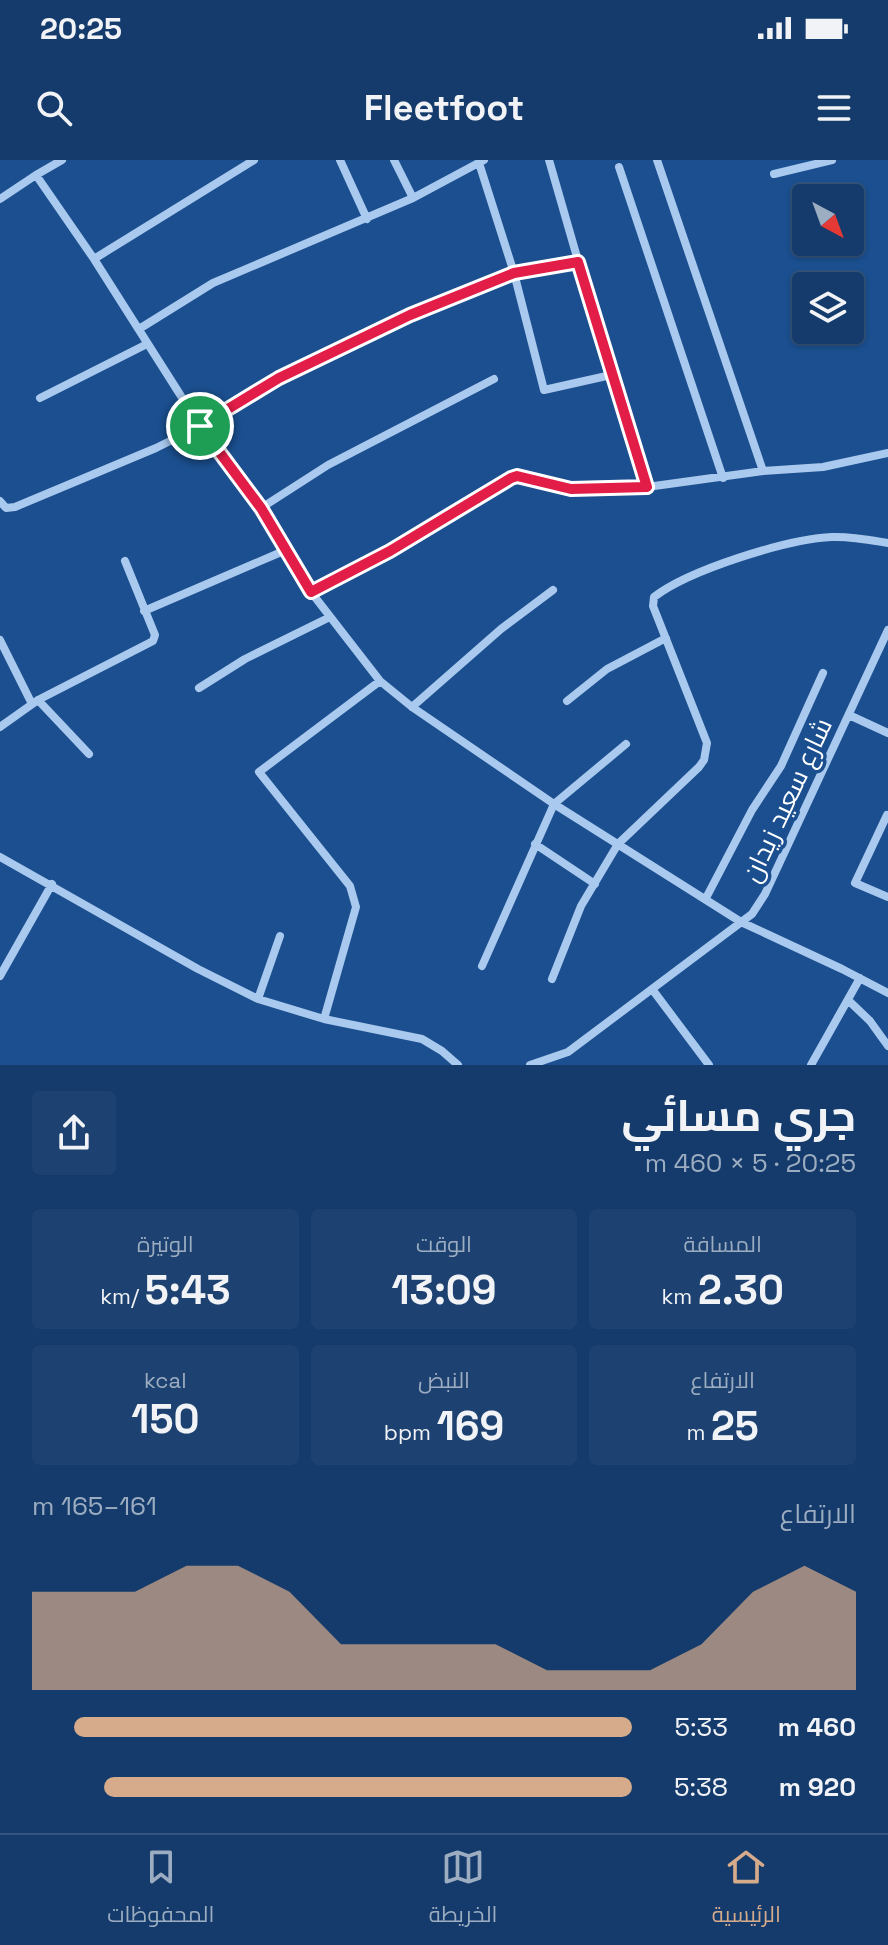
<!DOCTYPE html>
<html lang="ar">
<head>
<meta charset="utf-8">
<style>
  :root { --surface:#143b6b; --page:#1d4271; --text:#f1f3f6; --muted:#9dadc1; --line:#33557e; --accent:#d6ab8b }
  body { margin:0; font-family:"Space Grotesk",Cairo,sans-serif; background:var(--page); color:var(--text); direction:rtl; height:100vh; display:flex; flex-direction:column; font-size:30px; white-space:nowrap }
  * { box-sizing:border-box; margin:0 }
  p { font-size:26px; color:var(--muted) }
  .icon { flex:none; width:44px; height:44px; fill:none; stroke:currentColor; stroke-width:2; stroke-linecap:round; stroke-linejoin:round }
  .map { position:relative; height:905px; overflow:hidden; direction:ltr }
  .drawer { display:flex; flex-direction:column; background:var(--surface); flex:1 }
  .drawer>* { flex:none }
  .needle { width:52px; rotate:139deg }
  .controls { position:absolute; left:792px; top:24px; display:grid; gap:16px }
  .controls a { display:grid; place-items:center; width:72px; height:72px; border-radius:8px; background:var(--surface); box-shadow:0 2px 6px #0004,0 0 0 2px var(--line); font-size:40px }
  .pin { position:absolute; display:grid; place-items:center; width:68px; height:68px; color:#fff; margin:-34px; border:4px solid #fff; border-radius:50%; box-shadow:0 2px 8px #0007 }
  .round { display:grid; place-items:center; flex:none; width:84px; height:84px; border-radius:8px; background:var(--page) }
  .headline { display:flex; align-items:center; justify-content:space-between; height:136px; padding:0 32px }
  h1 { font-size:44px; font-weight:700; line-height:60px }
  .figures { display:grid; grid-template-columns:repeat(3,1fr); gap:12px; height:136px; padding:8px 32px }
  .figures div { display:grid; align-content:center; border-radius:8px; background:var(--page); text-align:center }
  .figures b { font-size:40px; font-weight:700 }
  .figures small { font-size:22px; font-weight:400 }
  .figures p { font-size:22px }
  .chart { height:224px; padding:16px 32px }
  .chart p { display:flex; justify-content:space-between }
  .chart svg { width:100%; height:144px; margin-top:8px; fill:var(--accent); opacity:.7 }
  ul { padding:0 32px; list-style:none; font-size:26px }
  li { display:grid; grid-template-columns:128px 96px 1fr; align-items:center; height:60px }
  li i { height:20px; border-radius:10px; background:var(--accent) }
  .status { display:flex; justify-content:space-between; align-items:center; height:56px; padding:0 40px; background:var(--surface); direction:ltr }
  .status svg { height:22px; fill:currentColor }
  header { display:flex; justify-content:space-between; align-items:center; height:104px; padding:0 32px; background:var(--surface); font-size:36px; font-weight:700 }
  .menu { display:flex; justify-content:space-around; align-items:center; height:112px; border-top:2px solid var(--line); background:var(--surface); font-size:22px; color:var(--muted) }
  .menu a { display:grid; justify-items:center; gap:4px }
  .menu .active { color:var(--accent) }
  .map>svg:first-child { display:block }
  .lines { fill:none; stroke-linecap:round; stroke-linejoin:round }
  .minor { stroke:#a9c9ee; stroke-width:8 }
  .route-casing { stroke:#fff; stroke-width:16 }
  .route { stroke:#e11d48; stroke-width:10 }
  .labels { text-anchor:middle; stroke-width:7; stroke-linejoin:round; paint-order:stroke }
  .street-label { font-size:26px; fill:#fff; stroke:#1b4f8f }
</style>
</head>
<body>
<div class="status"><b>20:25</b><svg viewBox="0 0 49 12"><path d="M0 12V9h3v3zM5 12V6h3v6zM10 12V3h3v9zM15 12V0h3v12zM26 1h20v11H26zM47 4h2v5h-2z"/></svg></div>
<header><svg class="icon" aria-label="menu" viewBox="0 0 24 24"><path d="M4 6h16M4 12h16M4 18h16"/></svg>Fleetfoot<svg class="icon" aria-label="search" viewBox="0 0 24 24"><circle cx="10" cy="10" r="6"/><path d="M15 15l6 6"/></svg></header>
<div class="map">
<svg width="888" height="905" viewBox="0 0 888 905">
  <rect width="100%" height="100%" fill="#1b4f8f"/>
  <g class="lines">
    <path class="minor" d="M 340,0 L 367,59
      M 394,0 L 413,38
      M 549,0 L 611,215 L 647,327
      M 657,0 L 763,311
      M 479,3 L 514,113 L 544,230 L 611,215
      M 619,7 L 723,318
      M 774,14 L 832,0
      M 36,15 L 62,0
      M 0,39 L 36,15 L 94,99 L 200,266 L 261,348 L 311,432 L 380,521 L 412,547 L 554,644 L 741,762 L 842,809 L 888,833
      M 94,99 L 254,0
      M 139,169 L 213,123 L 413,38 L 484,0
      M 40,238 L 147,184
      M 0,341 L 6,348 L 15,347 L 156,288 L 200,266 L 279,218 L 410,155 L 514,113 L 578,102
      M 261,348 L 328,305 L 494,219
      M 311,432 L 390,391 L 511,318 L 517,316 L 571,329 L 647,327 L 763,311 L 823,307 L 888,293
      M 144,451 L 286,390
      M 0,480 L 32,544
      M 199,528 L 245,499 L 330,457
      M 38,540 L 89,594
      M 567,541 L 607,509 L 666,478
      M 412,547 L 501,469 L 553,430
      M 849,555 L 888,573
      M 0,567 L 38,540 L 153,481 L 155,475 L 125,401
      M 887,655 L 855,723 L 888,737
      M 535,684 L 595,724
      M 0,697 L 198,809 L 258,839 L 324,859 L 422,879 L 442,891 L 458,905
      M 706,738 L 752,650 L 781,606 L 823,513
      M 482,806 L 554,644 L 626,584
      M 0,816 L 52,724
      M 552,819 L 581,746 L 618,684 L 699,607 L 704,600 L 707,583 L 653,446 L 654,437 C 689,410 787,379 832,377 C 850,376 870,380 888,383
      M 652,829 L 709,905
      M 258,839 L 280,776
      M 848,840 L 870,861 L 888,886
      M 324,859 L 356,747 L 350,726 L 259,612 L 380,521
      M 530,905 L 568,892 L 752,754 L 765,734 L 888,470
      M 811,905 L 860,818"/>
  </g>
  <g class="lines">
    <g class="route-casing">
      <path id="route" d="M 578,102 L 647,327 L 571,329 L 517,316 L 511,318 L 390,391 L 311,432 L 261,348 L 200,266 L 279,218 L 410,155 L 514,113 Z"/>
    </g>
    <use href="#route" class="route"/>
  </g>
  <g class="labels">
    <g class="street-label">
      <text transform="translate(787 640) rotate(-65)" y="9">شارع سعيد زيدان</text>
    </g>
  </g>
</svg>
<div class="controls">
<a><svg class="needle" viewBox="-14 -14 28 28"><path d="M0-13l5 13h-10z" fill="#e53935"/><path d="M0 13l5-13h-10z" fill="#9dadc1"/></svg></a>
<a><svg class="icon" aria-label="layers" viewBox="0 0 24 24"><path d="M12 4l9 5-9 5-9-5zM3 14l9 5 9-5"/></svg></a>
</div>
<div class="pin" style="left:200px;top:266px;background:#1e9e55"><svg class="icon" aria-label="arrive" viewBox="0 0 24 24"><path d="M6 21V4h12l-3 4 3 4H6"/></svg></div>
</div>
<section class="drawer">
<div class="headline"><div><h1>جري مسائي</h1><p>20:25 · 5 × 460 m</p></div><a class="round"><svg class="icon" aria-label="share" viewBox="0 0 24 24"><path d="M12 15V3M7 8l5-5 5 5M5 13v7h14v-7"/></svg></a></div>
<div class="figures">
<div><p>المسافة</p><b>2.30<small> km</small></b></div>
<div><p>الوقت</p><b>13:09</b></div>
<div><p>الوتيرة</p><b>5:43<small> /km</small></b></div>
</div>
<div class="figures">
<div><p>الارتفاع</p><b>25<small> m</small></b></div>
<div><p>النبض</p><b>169<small> bpm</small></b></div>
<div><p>kcal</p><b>150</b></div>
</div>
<div class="chart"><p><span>الارتفاع</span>161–165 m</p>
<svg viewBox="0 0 160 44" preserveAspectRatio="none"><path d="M0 44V14L10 14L20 14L30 6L40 6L50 14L60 30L70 30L80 30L90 30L100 38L110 38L120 38L130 30L140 14L150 6L160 14V44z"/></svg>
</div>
<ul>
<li><b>460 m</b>5:33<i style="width:93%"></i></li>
<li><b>920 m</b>5:38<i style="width:88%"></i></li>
</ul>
</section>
<nav class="menu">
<a class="active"><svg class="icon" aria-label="home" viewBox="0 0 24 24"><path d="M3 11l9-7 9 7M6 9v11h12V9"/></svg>الرئيسية</a>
<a><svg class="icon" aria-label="map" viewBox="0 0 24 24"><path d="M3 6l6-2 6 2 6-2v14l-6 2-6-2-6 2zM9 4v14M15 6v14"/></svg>الخريطة</a>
<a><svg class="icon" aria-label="saved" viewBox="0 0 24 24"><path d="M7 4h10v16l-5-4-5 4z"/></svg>المحفوظات</a>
</nav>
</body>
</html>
